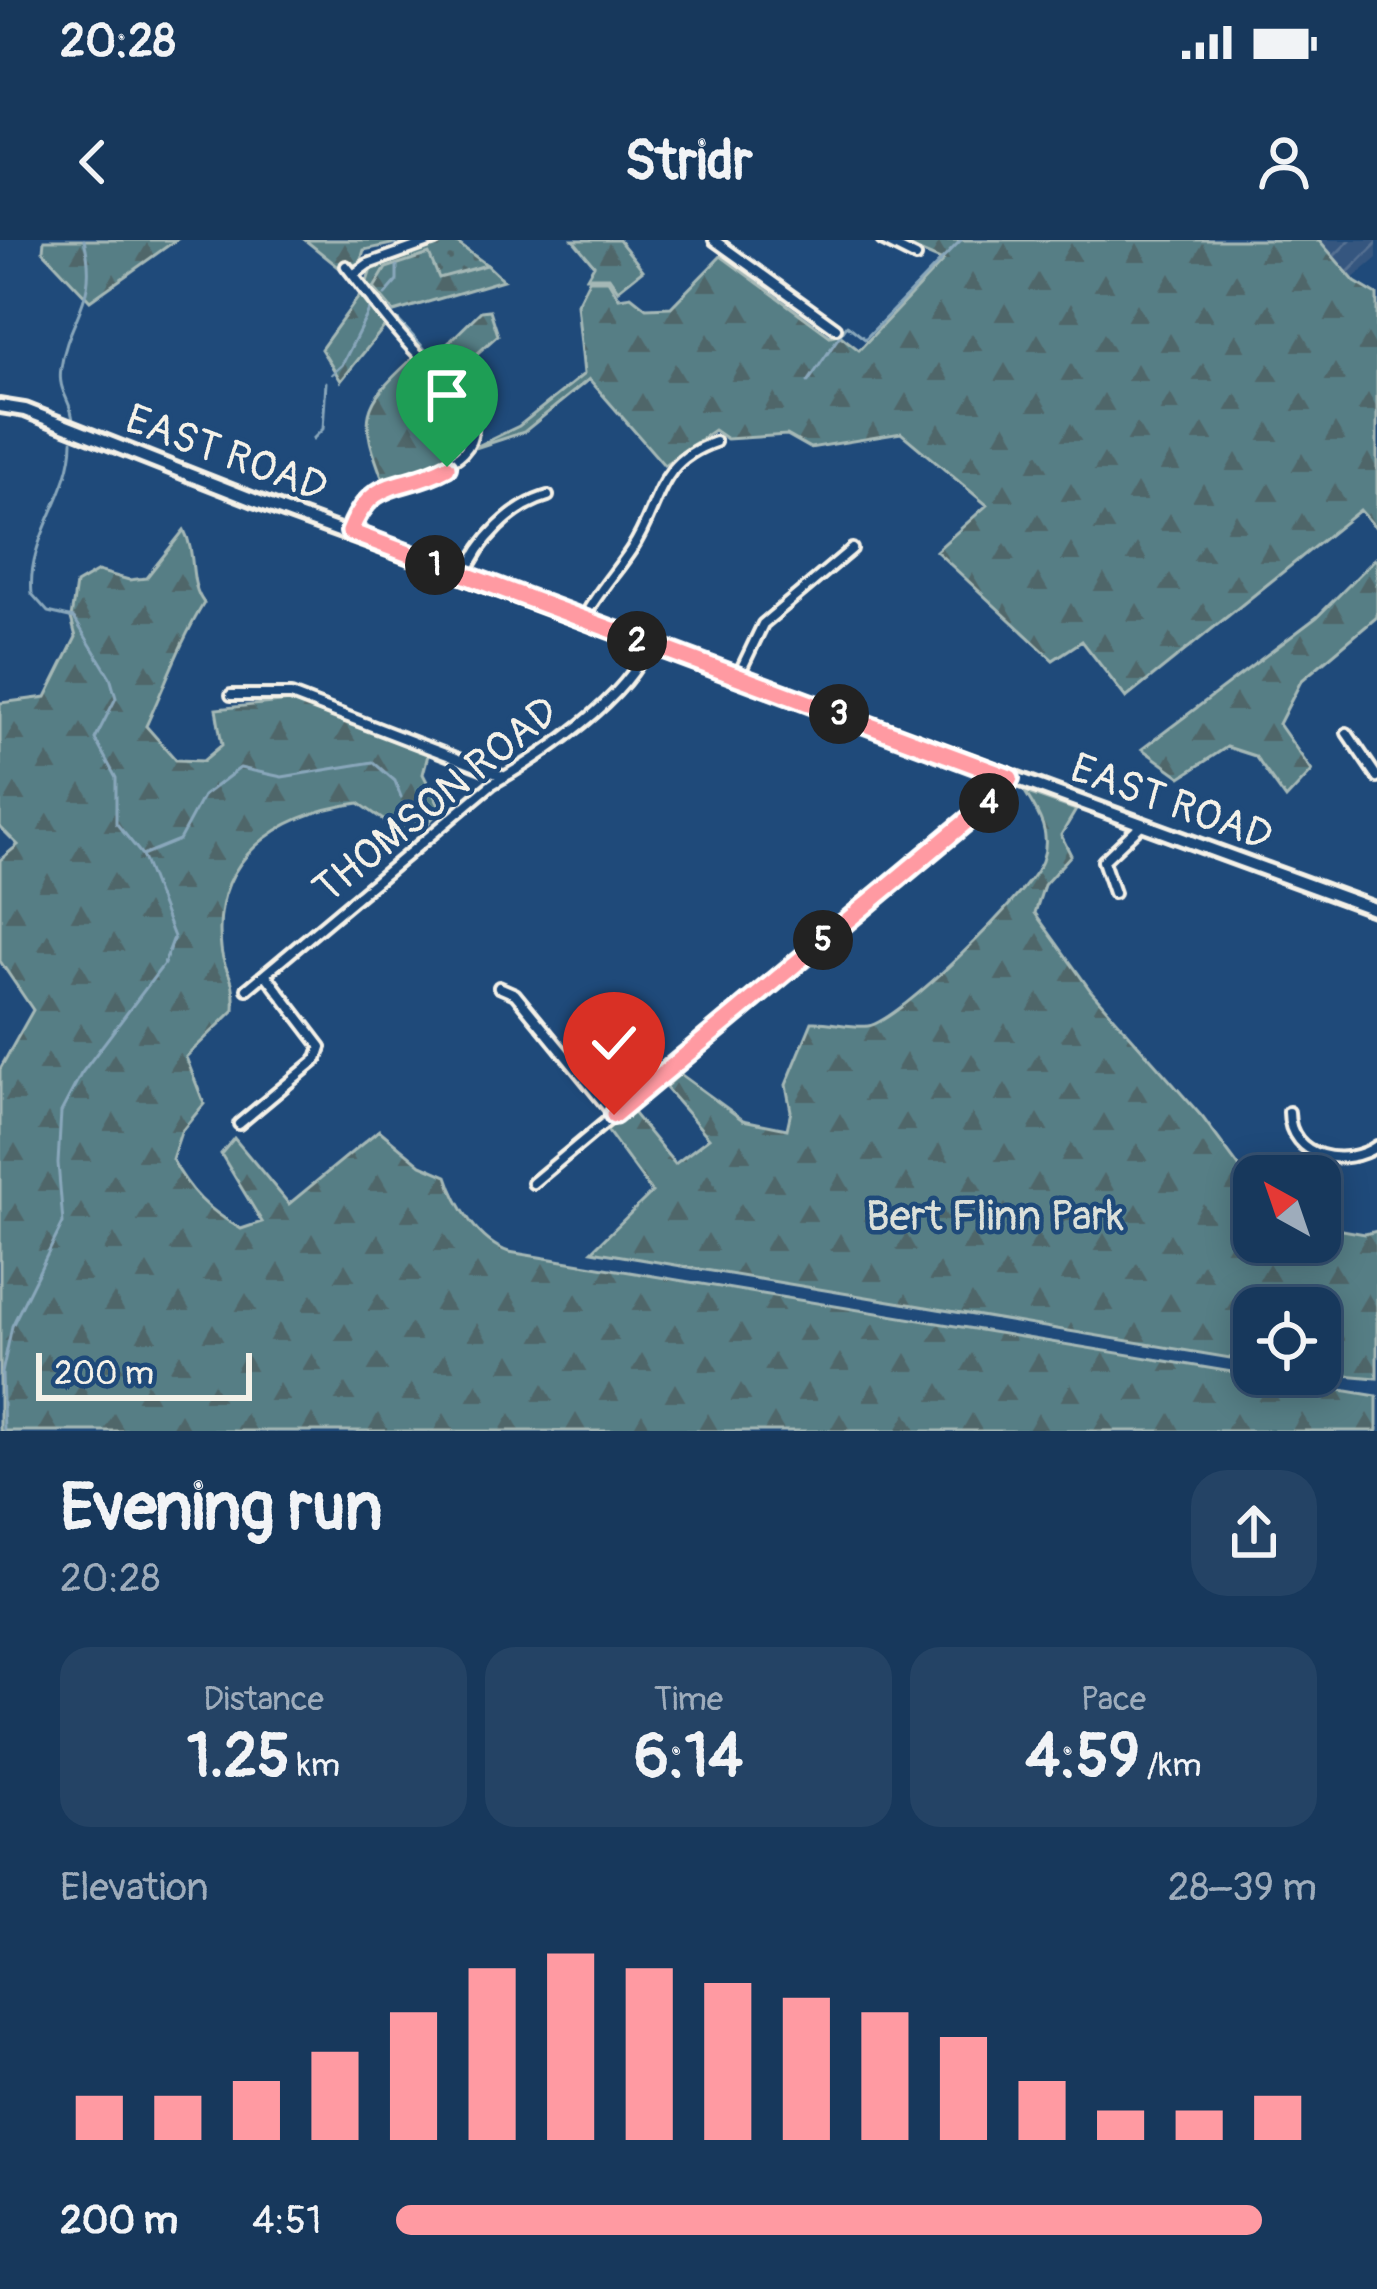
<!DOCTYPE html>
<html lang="en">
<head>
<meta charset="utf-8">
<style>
  :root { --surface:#17385c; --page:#244365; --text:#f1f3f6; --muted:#9eacbb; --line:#365272; --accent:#ff9aa2 }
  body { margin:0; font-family:Pangolin,sans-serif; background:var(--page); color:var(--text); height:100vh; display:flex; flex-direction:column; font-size:45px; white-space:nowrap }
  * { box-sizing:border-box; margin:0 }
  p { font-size:39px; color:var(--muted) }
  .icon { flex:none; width:66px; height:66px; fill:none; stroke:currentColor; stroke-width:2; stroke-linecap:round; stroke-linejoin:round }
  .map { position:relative; height:1191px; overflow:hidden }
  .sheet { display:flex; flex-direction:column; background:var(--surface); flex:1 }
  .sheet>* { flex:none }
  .needle { width:78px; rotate:320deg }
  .fabs { position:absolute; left:1233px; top:915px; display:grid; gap:24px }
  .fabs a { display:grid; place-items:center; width:108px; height:108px; border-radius:24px; background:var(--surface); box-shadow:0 6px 30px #0003,0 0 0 3px var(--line); font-size:60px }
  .scale { position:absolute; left:36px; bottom:30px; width:216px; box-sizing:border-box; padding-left:12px; border:6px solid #f4f1e8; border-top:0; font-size:33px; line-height:42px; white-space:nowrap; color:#f4f1e8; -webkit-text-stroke:9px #1f4a7a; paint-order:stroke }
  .pin { position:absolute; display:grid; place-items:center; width:102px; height:102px; color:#fff; margin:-123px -51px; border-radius:50% 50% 50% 0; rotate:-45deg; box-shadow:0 0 12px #0007 }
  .pin .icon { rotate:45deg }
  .km { position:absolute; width:60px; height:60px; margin:-30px; border-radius:50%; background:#222; color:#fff; font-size:33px; line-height:60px; text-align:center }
  .round { display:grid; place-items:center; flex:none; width:126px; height:126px; border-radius:36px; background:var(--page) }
  .overview { display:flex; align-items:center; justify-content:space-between; height:204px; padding:0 60px }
  h1 { font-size:66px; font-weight:700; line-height:90px }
  .metrics { display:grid; grid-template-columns:repeat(3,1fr); gap:18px; height:204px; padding:12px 60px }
  .metrics div { display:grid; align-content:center; border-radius:30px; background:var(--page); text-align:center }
  .metrics b { font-size:60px; font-weight:700 }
  .metrics small { font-size:33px; font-weight:400 }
  .metrics p { font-size:33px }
  .chart { height:336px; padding:24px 60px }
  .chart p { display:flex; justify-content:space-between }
  .chart svg { width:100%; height:216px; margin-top:12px; stroke:var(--accent); stroke-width:6 }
  ul { padding:0 60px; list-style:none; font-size:39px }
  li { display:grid; grid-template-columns:192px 144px 1fr; align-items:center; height:90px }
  li i { height:30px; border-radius:15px; background:var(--accent) }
  .status { display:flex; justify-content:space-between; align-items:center; height:84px; padding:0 60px; background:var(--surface); direction:ltr }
  .status svg { height:33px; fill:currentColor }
  header { display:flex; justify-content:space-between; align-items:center; height:156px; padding:0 60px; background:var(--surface); font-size:54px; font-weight:700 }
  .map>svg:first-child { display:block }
  .industrial { fill:url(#industrial-furrows) }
  .green { fill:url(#green-dots); stroke:#a5b8b6; stroke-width:3 }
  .forest { fill:url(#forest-firs); stroke:#a5b8b6; stroke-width:3 }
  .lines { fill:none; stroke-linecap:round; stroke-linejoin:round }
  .stream { stroke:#89a7bb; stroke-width:3 }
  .minor-casing { stroke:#f4f1e8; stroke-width:16 }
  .secondary-casing { stroke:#f4f1e8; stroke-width:20 }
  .minor { stroke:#1f4a7a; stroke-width:8 }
  .secondary { stroke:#1f4a7a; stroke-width:10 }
  .route-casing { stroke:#fff; stroke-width:24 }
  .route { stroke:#ff9aa2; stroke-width:15 }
  .labels { text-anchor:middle; stroke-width:9; stroke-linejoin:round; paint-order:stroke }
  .street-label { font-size:42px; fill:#f4f1e8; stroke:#1f4a7a }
  .park-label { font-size:42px; fill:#dce0d9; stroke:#1f4a7a }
</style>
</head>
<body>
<div class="status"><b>20:28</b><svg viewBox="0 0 49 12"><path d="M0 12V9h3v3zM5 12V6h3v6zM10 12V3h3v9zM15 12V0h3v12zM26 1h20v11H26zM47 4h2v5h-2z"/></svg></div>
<header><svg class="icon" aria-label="back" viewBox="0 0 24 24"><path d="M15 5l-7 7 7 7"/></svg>Stridr<svg class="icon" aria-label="person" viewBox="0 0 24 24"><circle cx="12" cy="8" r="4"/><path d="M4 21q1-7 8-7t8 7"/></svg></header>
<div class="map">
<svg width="1377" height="1191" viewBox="0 0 1377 1191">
  <defs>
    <pattern id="industrial-furrows" width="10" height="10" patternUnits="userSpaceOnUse" patternTransform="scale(3)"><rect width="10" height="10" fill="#36567f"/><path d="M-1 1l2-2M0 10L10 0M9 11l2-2" fill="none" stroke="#546f91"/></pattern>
    <pattern id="green-dots" width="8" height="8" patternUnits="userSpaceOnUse" patternTransform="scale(3)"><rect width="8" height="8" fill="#567e85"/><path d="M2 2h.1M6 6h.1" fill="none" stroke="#506669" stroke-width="1.8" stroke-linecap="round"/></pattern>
    <pattern id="forest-firs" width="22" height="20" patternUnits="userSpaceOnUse" patternTransform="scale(3)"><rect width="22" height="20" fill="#567e85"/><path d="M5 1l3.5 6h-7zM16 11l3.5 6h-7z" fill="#506669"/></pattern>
  </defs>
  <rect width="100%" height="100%" fill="#1f4a7a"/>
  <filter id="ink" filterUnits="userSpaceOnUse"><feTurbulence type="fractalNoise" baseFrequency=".00833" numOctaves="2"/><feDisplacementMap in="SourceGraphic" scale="24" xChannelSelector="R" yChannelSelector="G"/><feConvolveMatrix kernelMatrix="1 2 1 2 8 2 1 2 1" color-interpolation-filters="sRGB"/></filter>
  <g filter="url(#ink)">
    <path class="industrial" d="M 1319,0 L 1377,0 L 1377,18 L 1352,39 Z"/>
    <path class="green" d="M 453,0 L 487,25 L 448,38 L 374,48 L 386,63 L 383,66 L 366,45 L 371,29 Z"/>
    <path class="forest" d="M 44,0 L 176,0 L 90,61 L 43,11 Z
      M 305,0 L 410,0 L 364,10 L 360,23 L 341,29 Z
      M 573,0 L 619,0 L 643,30 L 618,50 L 609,37 L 587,37 L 594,25 Z
      M 893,0 L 1319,0 L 1355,42 L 1377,55 L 1377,289 L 1360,270 L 1126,458 L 1082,401 L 1053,420 L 936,311 L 987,265 L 901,193 L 810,208 L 787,195 L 727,199 L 714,190 L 664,225 L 589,139 L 524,192 L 469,210 L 519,186 L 584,134 L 577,64 L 589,40 L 608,40 L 619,58 L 631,56 L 646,68 L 671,67 L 721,16 L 830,96 L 838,94 L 859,110 L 943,21 Z
      M 429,14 L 439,38 L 487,25 L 503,40 L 394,72 L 374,48 L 386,28 Z
      M 360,55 L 385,86 L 341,141 L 321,109 Z
      M 490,70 L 498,95 L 454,134 L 434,117 L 481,71 Z
      M 411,120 L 459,165 L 462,197 L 437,226 L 383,240 C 359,177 361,166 411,120 Z
      M 184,290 C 197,315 188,343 204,363 C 179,404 166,443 146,486 L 176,520 L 203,521 L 222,505 L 216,469 L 291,461 L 429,511 L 423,534 L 441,569 L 419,593 L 402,593 L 359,563 C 278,574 211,618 221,708 C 223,733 236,732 234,770 L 186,817 L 204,864 L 181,892 L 172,919 C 190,952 208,970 241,989 L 262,982 L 221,914 L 234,898 L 289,964 L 379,890 L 421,925 L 447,936 C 456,965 479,1002 509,1012 L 1377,1156 L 1377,1191 L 0,1191 L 0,829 L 33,770 L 0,721 L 0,620 L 18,605 L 0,587 L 0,463 L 46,457 L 76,397 L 71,378 L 76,344 L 98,331 L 129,340 L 146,338 Z
      M 1377,317 L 1377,377 L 1301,441 L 1279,484 L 1312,531 L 1286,559 L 1255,516 L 1227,507 L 1181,537 L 1142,509 L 1317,377 Z
      M 1025,552 L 1076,570 L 1061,595 L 1071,615 L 1044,645 L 1035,673 L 1091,751 L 1203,878 L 1254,947 L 1254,1002 L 1320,1002 L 1320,986 L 1365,994 L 1377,991 L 1377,1138 L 1320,1133 L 1320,1068 L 1254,1068 L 1254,1122 L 592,1011 L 652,952 L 606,889 L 630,869 L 675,924 L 709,898 L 665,847 L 680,834 L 743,880 L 787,889 L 791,871 L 786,845 L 812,782 C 829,781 852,788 868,786 C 899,782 1030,652 1042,621 C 1052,594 1039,574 1025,552 Z"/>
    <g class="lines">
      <path class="stream" d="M 393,0 L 396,6
        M 897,0 L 919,11
        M 409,3 L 417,0
        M 385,55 L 397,41 L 397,26
        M 385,65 L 392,73
        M 398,80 L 470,158
        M 332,134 L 342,125 L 370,69
        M 808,142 L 847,85 L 865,99 L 961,0
        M 474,167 L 478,179
        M 73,182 C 72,160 57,152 61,128 C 68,77 100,61 84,0
        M 313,199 L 323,189 L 326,142
        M 142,615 L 179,600 L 203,556 L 240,528 L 282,537 L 373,522 L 395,541 L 401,557
        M 4,1191 L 2,1133 L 12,1086 L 63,983 L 58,923 L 61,872 L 81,834 L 164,724 L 174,697 L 142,615 L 116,583 L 116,538 L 95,499 L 116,458 L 110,437 L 74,378 L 48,372 L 32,354 C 26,298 72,254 72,201"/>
      <g class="minor-casing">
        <path id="minor" d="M 714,0 L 836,88
          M 882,0 L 916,17
          M 346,26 C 369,55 390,86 416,112 C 431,127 453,139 463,157 C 504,230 408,230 374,253 C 360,263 356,278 350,292
          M 353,35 L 368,24 L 435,0
          M 465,336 C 478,301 512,266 548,256
          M 583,380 C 595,355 615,334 631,310 C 661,266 654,223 715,202
          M 738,436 L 763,384 L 852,309
          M 231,455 L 291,455 L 505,537
          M 1347,493 L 1377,537
          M 1114,653 L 1103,621 L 1142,584
          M 499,747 L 515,754 L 614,875
          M 247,749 L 492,544 C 542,516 628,459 648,405
          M 1289,872 C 1289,919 1346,928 1377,906
          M 239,884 L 317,819 L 321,807 L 266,735
          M 533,943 L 1003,550 L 1010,538"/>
      </g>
      <g class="secondary-casing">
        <path id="secondary" d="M 0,166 L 25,170 L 254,260 L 1377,670"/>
      </g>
      <use href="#minor" class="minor"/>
      <use href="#secondary" class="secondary"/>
    </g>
  </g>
  <g class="lines" filter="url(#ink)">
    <g class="route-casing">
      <path id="route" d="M 447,227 C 402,252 372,234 350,292 L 1010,538 L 1004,550 L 614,875"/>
    </g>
    <use href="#route" class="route"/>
  </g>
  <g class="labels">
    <g class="street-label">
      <text transform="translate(227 212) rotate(20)" y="15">EAST ROAD</text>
      <text transform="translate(435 559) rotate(-39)" y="15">THOMSON ROAD</text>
      <text transform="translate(1172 561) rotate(20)" y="15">EAST ROAD</text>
    </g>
    <g class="park-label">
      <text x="995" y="990">Bert Flinn Park</text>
    </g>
  </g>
</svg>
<div class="fabs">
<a><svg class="needle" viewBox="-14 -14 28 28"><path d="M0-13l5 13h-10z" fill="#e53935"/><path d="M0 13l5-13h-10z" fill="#9eacbb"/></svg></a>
<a><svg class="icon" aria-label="locate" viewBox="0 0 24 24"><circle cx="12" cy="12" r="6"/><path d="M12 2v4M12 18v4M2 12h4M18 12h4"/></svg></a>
</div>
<div class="scale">200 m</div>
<div class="pin" style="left:447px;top:227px;background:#1e9e55"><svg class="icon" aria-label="arrive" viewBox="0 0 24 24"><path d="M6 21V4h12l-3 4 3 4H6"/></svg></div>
<div class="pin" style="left:614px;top:875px;background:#d93025"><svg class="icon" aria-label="check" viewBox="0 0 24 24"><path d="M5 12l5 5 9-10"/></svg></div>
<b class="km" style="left:435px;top:325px">1</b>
<b class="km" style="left:637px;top:401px">2</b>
<b class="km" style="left:839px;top:474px">3</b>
<b class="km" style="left:989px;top:563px">4</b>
<b class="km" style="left:823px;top:700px">5</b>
</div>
<section class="sheet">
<div class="overview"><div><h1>Evening run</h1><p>20:28</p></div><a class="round"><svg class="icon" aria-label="share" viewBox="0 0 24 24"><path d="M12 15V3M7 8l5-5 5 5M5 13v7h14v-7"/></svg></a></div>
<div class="metrics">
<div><p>Distance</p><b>1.25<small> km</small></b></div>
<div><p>Time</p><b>6:14</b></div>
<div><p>Pace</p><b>4:59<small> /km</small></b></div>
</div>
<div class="chart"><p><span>Elevation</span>28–39 m</p>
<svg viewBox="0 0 160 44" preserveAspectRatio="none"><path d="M5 44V35M15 44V35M25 44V32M35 44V26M45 44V18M55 44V9M65 44V6M75 44V9M85 44V12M95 44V15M105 44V18M115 44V23M125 44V32M135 44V38M145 44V38M155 44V35"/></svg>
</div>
<ul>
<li><b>200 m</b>4:51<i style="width:94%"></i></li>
</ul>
</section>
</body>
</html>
